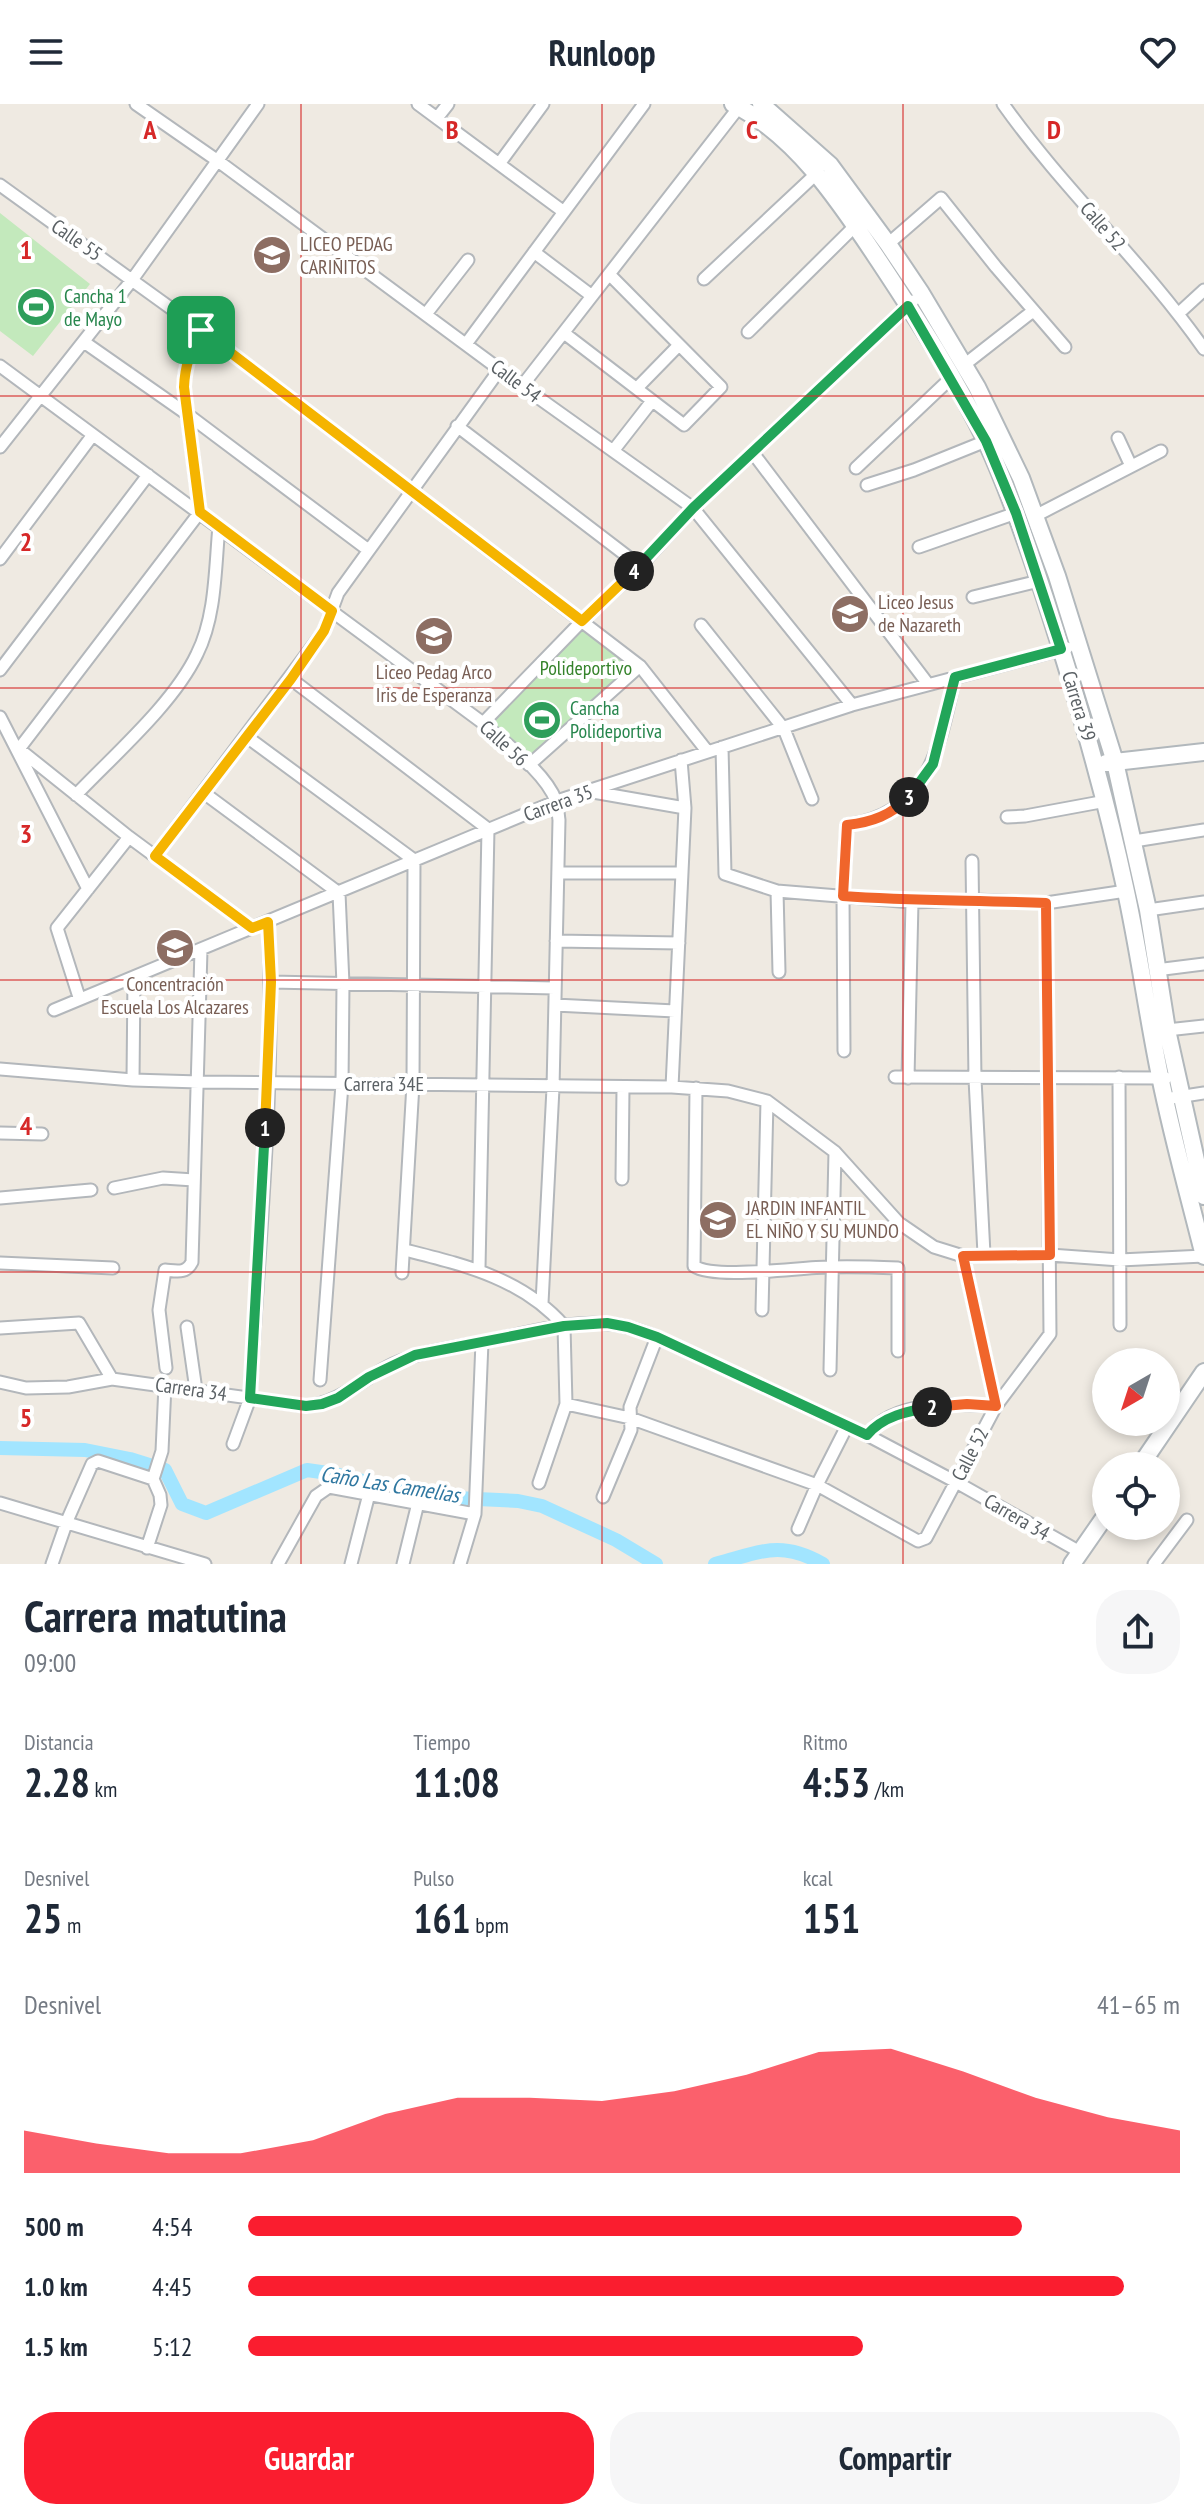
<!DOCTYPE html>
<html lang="es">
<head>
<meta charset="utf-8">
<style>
  :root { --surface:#fff; --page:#f6f6f7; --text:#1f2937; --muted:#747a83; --accent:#fa1d2f }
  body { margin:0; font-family:"PT Sans Narrow",sans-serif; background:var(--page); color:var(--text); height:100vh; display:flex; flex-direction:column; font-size:30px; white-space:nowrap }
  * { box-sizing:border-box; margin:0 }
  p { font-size:26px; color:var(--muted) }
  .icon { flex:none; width:44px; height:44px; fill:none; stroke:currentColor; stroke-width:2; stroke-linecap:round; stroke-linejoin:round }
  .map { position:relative; height:1460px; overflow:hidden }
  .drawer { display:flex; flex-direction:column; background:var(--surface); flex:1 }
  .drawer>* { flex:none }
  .needle { width:52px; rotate:219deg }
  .controls { position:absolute; left:1092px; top:1244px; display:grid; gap:16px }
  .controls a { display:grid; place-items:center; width:88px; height:88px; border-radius:50%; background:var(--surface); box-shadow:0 4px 12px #0003; font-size:40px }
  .pin { position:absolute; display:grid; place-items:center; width:68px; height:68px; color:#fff; margin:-34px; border-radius:16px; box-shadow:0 4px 12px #0006 }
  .km { position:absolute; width:40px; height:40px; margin:-20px; border-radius:50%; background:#222; color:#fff; font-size:22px; line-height:40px; text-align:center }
  .round { display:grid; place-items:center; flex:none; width:84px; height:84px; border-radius:32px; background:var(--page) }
  .headline { display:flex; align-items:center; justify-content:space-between; height:136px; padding:0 24px }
  h1 { font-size:44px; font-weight:700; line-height:60px }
  .metrics { display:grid; grid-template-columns:repeat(3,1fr); gap:12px; height:136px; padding:8px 24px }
  .metrics div { display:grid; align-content:center }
  .metrics b { font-size:40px; font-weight:700 }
  .metrics small { font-size:22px; font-weight:400 }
  .metrics p { font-size:22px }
  .chart { height:224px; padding:16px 24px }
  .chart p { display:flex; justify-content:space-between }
  .chart svg { width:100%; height:144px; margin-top:8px; fill:var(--accent); opacity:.7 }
  .cta { display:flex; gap:16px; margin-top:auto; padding:16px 24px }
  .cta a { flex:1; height:92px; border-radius:32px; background:var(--accent); color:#fff; font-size:32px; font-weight:700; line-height:92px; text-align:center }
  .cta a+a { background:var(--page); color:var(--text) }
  ul { padding:0 24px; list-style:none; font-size:26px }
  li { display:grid; grid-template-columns:128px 96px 1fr; align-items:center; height:60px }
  li i { height:20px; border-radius:10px; background:var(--accent) }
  header { display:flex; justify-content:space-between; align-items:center; height:104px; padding:0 24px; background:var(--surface); font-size:36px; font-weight:700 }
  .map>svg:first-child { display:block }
  .green { fill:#c3e9bc }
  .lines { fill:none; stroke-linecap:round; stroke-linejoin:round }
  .canal { stroke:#a2e5ff; stroke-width:14 }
  .minor-casing { stroke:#b3b7bb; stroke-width:15 }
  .secondary-casing { stroke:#b2b8bc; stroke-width:20 }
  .minor { stroke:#fff; stroke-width:11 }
  .secondary { stroke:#fff; stroke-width:16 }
  .split-1-casing { stroke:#fff; stroke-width:16 }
  .split-2-casing { stroke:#fff; stroke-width:16 }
  .split-3-casing { stroke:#fff; stroke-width:16 }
  .split-4-casing { stroke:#fff; stroke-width:16 }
  .split-5-casing { stroke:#fff; stroke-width:16 }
  .split-1 { stroke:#f5b400; stroke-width:10 }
  .split-2 { stroke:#22a559; stroke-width:10 }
  .split-3 { stroke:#f0652b; stroke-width:10 }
  .split-4 { stroke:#22a559; stroke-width:10 }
  .split-5 { stroke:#f5b400; stroke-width:10 }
  .grid { fill:none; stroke:#d62828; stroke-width:2; stroke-opacity:0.55 }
  .labels { text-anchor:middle; stroke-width:8; stroke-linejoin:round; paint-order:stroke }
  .street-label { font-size:20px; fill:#5b6165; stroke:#fff }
  .education-label { font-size:20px; fill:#785e54; stroke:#fff; text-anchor:start }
  .leisure-label { font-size:20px; fill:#27864d; stroke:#fff; text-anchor:start }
  .park-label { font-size:20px; fill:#35832b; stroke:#fff }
  .water-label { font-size:22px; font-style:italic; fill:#2f77a0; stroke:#fff }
  .grid-label { font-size:26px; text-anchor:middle; font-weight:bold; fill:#d62828; stroke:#fff; stroke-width:8; stroke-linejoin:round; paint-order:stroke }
</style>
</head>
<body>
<header><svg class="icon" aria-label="menu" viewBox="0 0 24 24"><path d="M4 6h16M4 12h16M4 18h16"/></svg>Runloop<svg class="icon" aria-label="heart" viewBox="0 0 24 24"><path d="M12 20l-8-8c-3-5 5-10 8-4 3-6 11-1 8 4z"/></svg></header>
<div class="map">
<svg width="1204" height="1460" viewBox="0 0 1204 1460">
  <rect width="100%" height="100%" fill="#efeae2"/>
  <path class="green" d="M 0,109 L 90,180 L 33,252 L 0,227 Z
    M 582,517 L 640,562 L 529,661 L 483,619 Z"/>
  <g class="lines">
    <path class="canal" d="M 0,1344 L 85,1346 L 130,1355 L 165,1366 L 182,1400 L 206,1409 L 307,1366 L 335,1370 L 403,1387 L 456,1394 L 518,1397 L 542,1402 L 616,1436 L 656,1460
      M 715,1460 C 759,1449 779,1435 823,1460"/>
    <g class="minor-casing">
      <path id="minor" d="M 136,0 L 218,57 L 522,282 L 693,404 L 852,601
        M 418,0 L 564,108
        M 1003,0 C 1064,86 1143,158 1204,245
        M 437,14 L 448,0
        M 499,60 L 543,0
        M 0,81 L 201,226 L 640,562 L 707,647
        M 888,140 L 941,94 L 996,163 L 1065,243
        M 534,148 L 592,192
        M 704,175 L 816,70
        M 1179,209 L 1204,186
        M 426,210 L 468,156
        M 201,226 C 190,245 185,261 184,283 L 200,408 L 19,645 L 129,733 L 252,824
        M 748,228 L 855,122
        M 564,229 L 684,321 L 721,283 L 609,170
        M 84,238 L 187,310 L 367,445
        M 466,240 L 644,0
        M 964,261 L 1033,207
        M 0,262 L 483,619 C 505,639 546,669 556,697 C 558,702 558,710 559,716 L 553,984 L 542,1199
        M 522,282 L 739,3
        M 637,284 L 679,241
        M 457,322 L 640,462
        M 1118,334 L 1131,362
        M 0,343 L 132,176 L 258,0
        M 613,347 L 652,297
        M 753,349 L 928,580
        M 856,364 L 951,274
        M 867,381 L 914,366 L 986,337
        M 1035,412 L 1161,347
        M 919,443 L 1016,409
        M 0,455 L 92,332
        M 973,493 L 1039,477
        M 701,521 L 784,625 L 812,695
        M 0,566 L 148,371
        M 291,575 L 488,725 L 479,1164
        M 0,613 L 88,785
        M 483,619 L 582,517 L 640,462 L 693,404 L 913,197
        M 247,633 L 414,756 L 413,980 L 402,1169
        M 722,643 L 725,770 L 777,787 L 912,798 L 975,796 L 1046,799 L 1126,787
        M 529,661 L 640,562
        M 593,688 L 685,704
        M 204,689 L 339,789 L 343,880 L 342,980 L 320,1276
        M 76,691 C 114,651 174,599 197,550 C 216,512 215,464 219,422
        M 1007,713 L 1025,712 L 1106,697
        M 1134,737 L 1204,726
        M 155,752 L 324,527 L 338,489 L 500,265
        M 972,757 L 975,975 L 984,1150
        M 558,769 L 682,769
        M 777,787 L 779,868
        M 1148,806 L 1204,798
        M 556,837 L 679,839
        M 1156,866 L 1204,860
        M 271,878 L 555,884
        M 79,893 L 57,824 L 129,733
        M 555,901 L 675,907
        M 54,906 L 557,697 L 852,601 L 1067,544
        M 1167,926 L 1204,922
        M 844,947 L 843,792 L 847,721 C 931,709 939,642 955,573
        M 0,965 L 133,976 L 199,978 L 672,983 L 728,987 L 767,997 L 835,1048 L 899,1119 L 934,1143 L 963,1152 L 1050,1151 L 1120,1156 L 1204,1152
        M 895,973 L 1166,974
        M 1119,973 L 1120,1221
        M 908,974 L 912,798
        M 133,976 L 134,873
        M 672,983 L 685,704 L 681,656
        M 696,984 L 694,1162 C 715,1176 800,1163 829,1163 C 852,1162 875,1163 898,1164 L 898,1247
        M 1165,995 L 1204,989
        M 0,1029 L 42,1030
        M 622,1075 L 623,984
        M 114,1084 L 163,1074 L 194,1076
        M 0,1094 L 91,1086
        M 405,1146 C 464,1161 522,1174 564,1222 L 566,1300 L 539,1379
        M 0,1159 L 113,1164
        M 762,1206 L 767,997
        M 187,1223 L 196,1286
        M 0,1224 L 79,1219 L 112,1275
        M 166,1264 L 159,1206 L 165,1166 C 177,1167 186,1170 192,1158 L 201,846
        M 830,1266 L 835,1048
        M 0,1278 L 26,1284 L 68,1283 L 112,1275 L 306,1302 C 340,1299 363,1274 393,1260 C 424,1246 456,1243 488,1237 C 527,1229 570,1216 609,1220 C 626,1221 641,1227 657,1233 L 867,1331 L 956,1378 L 1080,1448
        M 566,1300 L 630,1314 L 817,1381 L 918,1437 L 926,1434 L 996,1302 L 1050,1230 L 1046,799
        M 867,1331 C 895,1296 955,1299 996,1302 L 963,1152
        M 233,1340 L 250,1294 C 259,1136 276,976 268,818
        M 603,1393 L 631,1326 L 630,1303 L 657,1233
        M 0,1399 L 205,1460
        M 798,1425 L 817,1381 L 847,1322
        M 147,1444 L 161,1401 L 160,1391 L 153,1375 L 162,1347 L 165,1281
        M 52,1460 L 67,1417 L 92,1360 L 98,1357 L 153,1375
        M 278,1460 L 316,1392 L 329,1383 L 475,1410
        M 351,1460 L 369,1390
        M 403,1460 L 418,1399
        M 460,1460 L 475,1410 L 482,1238
        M 1154,1460 L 1187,1416"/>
    </g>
    <g class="secondary-casing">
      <path id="secondary" d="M 733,0 C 797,32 841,100 879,157 C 918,216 957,276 987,339 C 1010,389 1028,442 1045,494 C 1076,590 1104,685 1125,783 C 1139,846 1147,909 1160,972 C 1172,1032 1189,1092 1204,1152
        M 761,0 L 830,61 L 888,140 L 921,189 L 977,283 L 1021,374 L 1057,472 L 1115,658 L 1148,806 L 1167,926 L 1204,1092
        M 1106,659 L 1204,648
        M 1140,1362 L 1204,1268
        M 1072,1460 L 1106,1411"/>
    </g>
    <use href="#minor" class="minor"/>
    <use href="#secondary" class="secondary"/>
  </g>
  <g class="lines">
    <g class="split-1-casing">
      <path id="split-1" d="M 201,226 C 191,245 185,261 184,283 L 200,408 L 332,507 L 324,527 L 291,575 L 155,752 L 252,824 L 268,818 L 271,878 L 265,1024"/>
    </g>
    <g class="split-2-casing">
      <path id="split-2" d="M 265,1024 L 250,1294 L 306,1302 L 322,1300 L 338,1294 L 369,1273 L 415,1251 L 564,1222 L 607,1219 L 628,1223 L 657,1233 L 867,1331 C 883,1312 908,1307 932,1303"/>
    </g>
    <g class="split-3-casing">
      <path id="split-3" d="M 909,693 C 891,711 873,718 847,721 L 843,792 C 910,797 978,796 1046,799 L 1050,1151 L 963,1152 L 996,1302 L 967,1300 L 932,1303"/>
    </g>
    <g class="split-4-casing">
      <path id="split-4" d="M 634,467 L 693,404 L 908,202 L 986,337 L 1016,409 L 1061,545 L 955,573 L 933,660 L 909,693"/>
    </g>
    <g class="split-5-casing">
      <path id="split-5" d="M 201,226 L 582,517 L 634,467"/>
    </g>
    <use href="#split-1" class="split-1"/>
    <use href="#split-2" class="split-2"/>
    <use href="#split-3" class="split-3"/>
    <use href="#split-4" class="split-4"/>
    <use href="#split-5" class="split-5"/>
  </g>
  <path class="grid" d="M 301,0 L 301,1460M 602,0 L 602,1460M 903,0 L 903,1460M 0,292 L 1204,292M 0,584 L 1204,584M 0,876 L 1204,876M 0,1168 L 1204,1168"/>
  <defs>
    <g id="school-disc" transform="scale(2)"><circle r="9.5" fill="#8d6e63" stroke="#fff"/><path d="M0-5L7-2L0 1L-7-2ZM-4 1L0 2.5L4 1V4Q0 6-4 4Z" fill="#fff"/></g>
    <g id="stadium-disc" transform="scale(2)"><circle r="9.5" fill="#2e9e5b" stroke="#fff"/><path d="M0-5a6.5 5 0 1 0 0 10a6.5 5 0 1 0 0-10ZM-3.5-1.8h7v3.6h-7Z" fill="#fff"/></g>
  </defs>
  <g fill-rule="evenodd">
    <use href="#school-disc" x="272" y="151"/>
    <use href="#stadium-disc" x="36" y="203"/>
    <use href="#school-disc" x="850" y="510"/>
    <use href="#school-disc" x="434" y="532"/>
    <use href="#stadium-disc" x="542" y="616"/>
    <use href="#school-disc" x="175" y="844"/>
    <use href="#school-disc" x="718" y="1116"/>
  </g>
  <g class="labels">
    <g class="street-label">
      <text transform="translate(1103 122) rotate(49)" y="7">Calle 52</text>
      <text transform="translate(77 136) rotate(35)" y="7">Calle 55</text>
      <text transform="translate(516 277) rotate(37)" y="7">Calle 54</text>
      <text transform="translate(1079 602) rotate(73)" y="7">Carrera 39</text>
      <text transform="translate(504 639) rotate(42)" y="7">Calle 56</text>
      <text transform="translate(558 699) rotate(-20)" y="7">Carrera 35</text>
      <text x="384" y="987">Carrera 34E</text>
      <text transform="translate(191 1285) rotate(8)" y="7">Carrera 34</text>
      <text transform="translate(970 1350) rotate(-63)" y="7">Calle 52</text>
      <text transform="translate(1017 1413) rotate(30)" y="7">Carrera 34</text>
    </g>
    <g class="education-label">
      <text x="300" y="147">LICEO PEDAG<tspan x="300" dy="23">CARIÑITOS</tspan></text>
      <text x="878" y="505">Liceo Jesus<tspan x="878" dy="23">de Nazareth</tspan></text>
      <text x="434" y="575" text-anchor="middle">Liceo Pedag Arco<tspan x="434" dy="23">Iris de Esperanza</tspan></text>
      <text x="175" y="887" text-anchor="middle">Concentración<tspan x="175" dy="23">Escuela Los Alcazares</tspan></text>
      <text x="746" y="1111">JARDIN INFANTIL<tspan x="746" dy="23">EL NIÑO Y SU MUNDO</tspan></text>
    </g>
    <g class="leisure-label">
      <text x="64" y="199">Cancha 1<tspan x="64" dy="23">de Mayo</tspan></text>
      <text x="570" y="611">Cancha<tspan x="570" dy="23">Polideportiva</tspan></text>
    </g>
    <g class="park-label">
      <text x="586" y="571">Polideportivo</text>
    </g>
    <g class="water-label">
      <text transform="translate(390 1380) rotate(9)" y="8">Caño Las Camelias</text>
    </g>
  </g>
  <g class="grid-label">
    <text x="150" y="35">A</text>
    <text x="452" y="35">B</text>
    <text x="752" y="35">C</text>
    <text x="1054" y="35">D</text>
    <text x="26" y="155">1</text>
    <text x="26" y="447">2</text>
    <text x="26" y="739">3</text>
    <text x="26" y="1031">4</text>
    <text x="26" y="1323">5</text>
  </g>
</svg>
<div class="controls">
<a><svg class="needle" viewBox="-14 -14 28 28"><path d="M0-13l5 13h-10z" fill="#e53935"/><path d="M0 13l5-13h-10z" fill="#747a83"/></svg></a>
<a><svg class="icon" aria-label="locate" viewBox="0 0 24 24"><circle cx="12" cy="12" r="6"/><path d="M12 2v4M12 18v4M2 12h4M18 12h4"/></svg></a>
</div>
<div class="pin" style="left:201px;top:226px;background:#1e9e55"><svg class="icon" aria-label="arrive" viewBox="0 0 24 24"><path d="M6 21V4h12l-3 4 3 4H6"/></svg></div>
<b class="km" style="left:265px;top:1024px">1</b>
<b class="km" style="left:932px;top:1303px">2</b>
<b class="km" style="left:909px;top:693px">3</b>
<b class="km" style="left:634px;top:467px">4</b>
</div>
<section class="drawer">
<div class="headline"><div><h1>Carrera matutina</h1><p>09:00</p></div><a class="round"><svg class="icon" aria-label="share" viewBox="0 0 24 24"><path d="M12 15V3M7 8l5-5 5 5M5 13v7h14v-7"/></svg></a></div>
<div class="metrics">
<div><p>Distancia</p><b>2.28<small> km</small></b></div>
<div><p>Tiempo</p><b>11:08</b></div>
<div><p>Ritmo</p><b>4:53<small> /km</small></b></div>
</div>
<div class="metrics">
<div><p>Desnivel</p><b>25<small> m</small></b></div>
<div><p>Pulso</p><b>161<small> bpm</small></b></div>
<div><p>kcal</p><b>151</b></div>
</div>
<div class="chart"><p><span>Desnivel</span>41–65 m</p>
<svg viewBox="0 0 160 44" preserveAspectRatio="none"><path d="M0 44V31L10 35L20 38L30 38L40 34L50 26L60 21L70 21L80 22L90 19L100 14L110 7L120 6L130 13L140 21L150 27L160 31V44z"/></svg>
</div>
<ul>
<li><b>500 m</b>4:54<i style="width:83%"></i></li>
<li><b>1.0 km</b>4:45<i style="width:94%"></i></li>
<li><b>1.5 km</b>5:12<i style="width:66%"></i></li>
</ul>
<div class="cta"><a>Guardar</a><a>Compartir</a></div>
</section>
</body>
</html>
